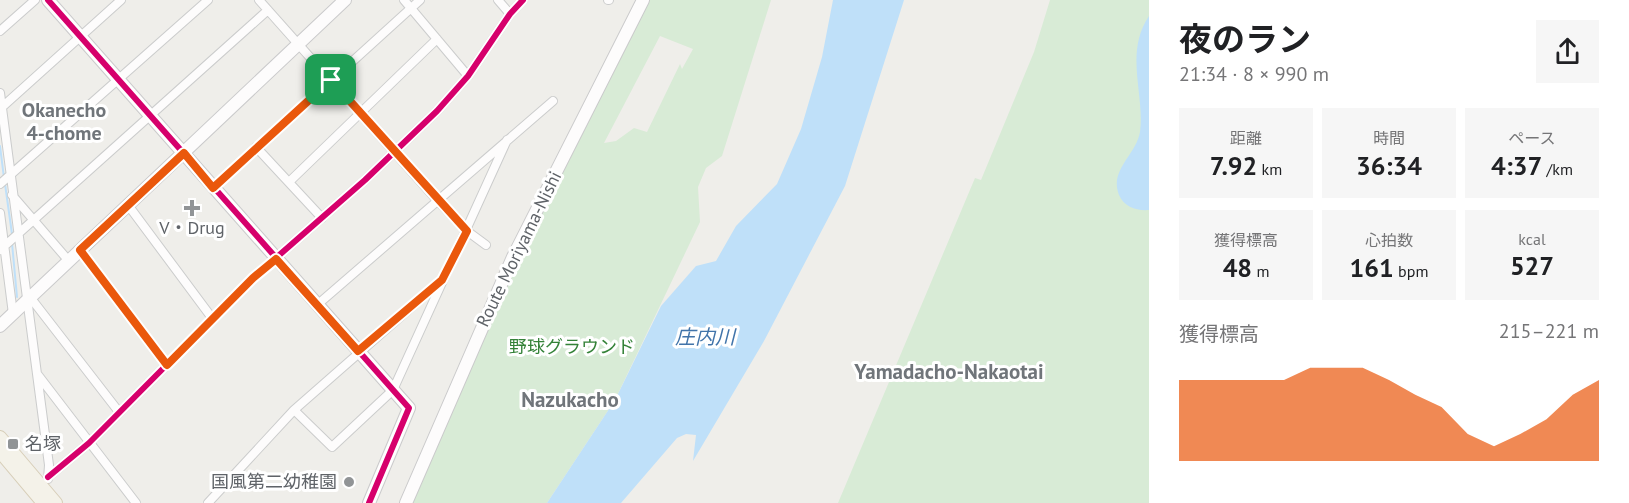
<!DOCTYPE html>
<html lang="ja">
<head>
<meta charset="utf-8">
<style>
  :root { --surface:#fff; --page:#f6f6f6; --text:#202124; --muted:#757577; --accent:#ea580c }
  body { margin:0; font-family:"PT Sans","Noto Sans JP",sans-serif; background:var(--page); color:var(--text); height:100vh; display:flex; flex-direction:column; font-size:22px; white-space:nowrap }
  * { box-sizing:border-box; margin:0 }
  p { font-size:20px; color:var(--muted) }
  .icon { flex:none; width:33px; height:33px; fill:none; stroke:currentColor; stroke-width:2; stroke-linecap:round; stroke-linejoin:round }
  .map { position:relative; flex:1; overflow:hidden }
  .side { display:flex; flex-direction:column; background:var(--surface); width:480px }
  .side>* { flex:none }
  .pin { position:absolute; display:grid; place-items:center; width:51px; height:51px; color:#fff; margin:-26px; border-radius:12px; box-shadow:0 3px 9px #0006 }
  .round { display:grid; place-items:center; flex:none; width:63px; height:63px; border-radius:0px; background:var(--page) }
  .overview { display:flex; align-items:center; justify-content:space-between; height:102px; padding:0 30px }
  h1 { font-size:33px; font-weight:700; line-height:45px }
  .metrics { display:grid; grid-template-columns:repeat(3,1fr); gap:9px; height:102px; padding:6px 30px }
  .metrics div { display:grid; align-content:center; border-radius:0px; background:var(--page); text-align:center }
  .metrics b { font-size:26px; font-weight:700 }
  .metrics small { font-size:16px; font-weight:400 }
  .metrics p { font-size:16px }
  .chart { height:168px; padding:12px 30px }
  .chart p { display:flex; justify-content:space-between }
  .chart svg { width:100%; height:108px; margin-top:6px; fill:var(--accent); opacity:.7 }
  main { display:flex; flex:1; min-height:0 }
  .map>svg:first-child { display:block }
  .green { fill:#d8ebd6; fill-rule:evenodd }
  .water { fill:#bfe0f9 }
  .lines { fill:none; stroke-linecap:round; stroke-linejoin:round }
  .stream { stroke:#bfe0f9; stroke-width:2 }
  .street-casing { stroke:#cbcccc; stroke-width:10 }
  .secondary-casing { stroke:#cacacb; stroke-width:14 }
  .primary-casing { stroke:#d7ceb8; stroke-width:14 }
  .street { stroke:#fdfcfc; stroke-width:8 }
  .secondary { stroke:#fdfcfc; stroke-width:12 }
  .primary { stroke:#f4f2e9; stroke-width:12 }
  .cycleway-casing { stroke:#fff; stroke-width:10 }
  .cycleway { stroke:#d6006c; stroke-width:6 }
  .route-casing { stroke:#fff; stroke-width:12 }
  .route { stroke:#ea580c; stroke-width:8 }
  .poi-dot { fill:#919496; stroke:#fff; stroke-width:2 }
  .labels { text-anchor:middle; stroke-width:6; stroke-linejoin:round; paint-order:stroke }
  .poi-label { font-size:18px; fill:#5f6368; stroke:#fff }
  .street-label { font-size:18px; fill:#5f6368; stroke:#fff }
  .park-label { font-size:18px; fill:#348238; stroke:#fff }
  .neighbourhood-label { font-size:20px; font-weight:bold; fill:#70757a; stroke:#fff }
  .water-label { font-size:20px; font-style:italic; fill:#4174aa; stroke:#fff }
  .quarter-label { font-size:21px; font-weight:bold; fill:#70757a; stroke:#fff }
</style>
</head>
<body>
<main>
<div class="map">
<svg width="1149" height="503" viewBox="0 0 1149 503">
  <rect width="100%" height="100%" fill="#efeeea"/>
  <path class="green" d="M 643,0 L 771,0 L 722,156 L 706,168 L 698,187 L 700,222 L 615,400 L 547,503 L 406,503 L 498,289 ZM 660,36 L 693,49 L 682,69 L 680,64 L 647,132 L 634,128 L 616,141 L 604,143 Z
    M 1050,0 L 1149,0 L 1149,503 L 838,503 L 975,178 L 981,180 L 1034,52 Z"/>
  <path class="water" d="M 833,0 L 904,0 L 845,186 L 764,341 L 693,461 L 696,435 L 686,434 L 677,438 L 621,503 L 547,503 L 615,400 L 661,306 L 696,266 L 716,261 L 736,226 L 777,184 L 801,129 L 822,57 Z
    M 1149,16 L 1149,210 C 1137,211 1124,207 1119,195 C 1109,170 1136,155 1140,132 C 1145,94 1124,53 1149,16 Z"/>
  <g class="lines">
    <path class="stream" d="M 0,146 L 4,178
      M 5,184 L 12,234
      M 12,243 L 17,297"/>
    <g class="street-casing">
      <path id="street" d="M 259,0 L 436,199 L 467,231 L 486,245
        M 404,0 L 468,76
        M 498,0 L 510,14
        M 608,0 L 609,0
        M 0,31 L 35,0
        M 0,93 L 49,465 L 48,479
        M 1,108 L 121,0
        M 256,147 L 322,218
        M 289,182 L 437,39
        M 0,184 L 208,0
        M 213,188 L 420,0
        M 12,195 L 68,260
        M 128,205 L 212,318
        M 0,213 L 13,314
        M 0,250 L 268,10
        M 80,250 L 167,365
        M 30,297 L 119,412
        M 317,305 L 553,101
        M 38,375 L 136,503
        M 294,410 L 332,447 L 393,390 L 507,140
        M 48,477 L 89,443 L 253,278 L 365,180 L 437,111 L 468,76 L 510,14 L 523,0
        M 208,503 L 294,410 L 440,282"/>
    </g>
    <g class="secondary-casing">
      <path id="secondary" d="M 48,0 L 409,408 L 369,503
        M 0,326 L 345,0
        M 406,503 L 513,257 L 643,0"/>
    </g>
    <g class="primary-casing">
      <path id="primary" d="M 0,437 L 56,503
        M 0,452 L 43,503"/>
    </g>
    <use href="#street" class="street"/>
    <use href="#secondary" class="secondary"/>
    <use href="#primary" class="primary"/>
    <g class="cycleway-casing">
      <path id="cycleway" d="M 48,0 L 409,408 L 369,503
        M 48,477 L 89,443 L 253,278 L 365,180 L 437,111 L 468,76 L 510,14 L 523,0"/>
    </g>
    <use href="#cycleway" class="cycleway"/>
  </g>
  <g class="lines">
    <g class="route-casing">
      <path id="route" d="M 331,80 L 467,231 L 442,280 L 358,351 L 276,259 L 253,278 L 167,365 L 80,250 L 184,153 L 213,188 Z"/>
    </g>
    <use href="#route" class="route"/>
  </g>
  <g class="poi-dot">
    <path d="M189 199h6v6h6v6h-6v6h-6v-6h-6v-6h6z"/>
    <rect x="7" y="438" width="12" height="12" rx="3"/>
    <circle cx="349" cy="482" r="6"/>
  </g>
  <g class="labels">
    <g class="poi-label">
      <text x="192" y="234">V・Drug</text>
      <text x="25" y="450" text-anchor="start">名塚</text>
      <text x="337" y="488" text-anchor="end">国風第二幼稚園</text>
    </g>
    <g class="street-label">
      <text transform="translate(519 249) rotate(-64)" y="6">Route Moriyama-Nishi</text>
    </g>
    <g class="park-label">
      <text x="572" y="353">野球グラウンド</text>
    </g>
    <g class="neighbourhood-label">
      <text x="64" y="117">Okanecho<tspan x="64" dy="23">4-chome</tspan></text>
    </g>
    <g class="water-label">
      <text x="705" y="344">庄内川</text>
    </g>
    <g class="quarter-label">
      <text x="949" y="379">Yamadacho-Nakaotai</text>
      <text x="570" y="407">Nazukacho</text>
    </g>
  </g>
</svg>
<div class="pin" style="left:331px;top:80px;background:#1e9e55"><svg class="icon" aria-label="arrive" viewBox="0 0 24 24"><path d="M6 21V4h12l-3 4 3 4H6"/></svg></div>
</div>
<section class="side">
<div class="overview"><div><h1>夜のラン</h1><p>21:34 · 8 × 990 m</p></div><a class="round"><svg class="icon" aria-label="share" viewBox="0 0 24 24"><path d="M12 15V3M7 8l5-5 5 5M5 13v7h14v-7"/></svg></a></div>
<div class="metrics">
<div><p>距離</p><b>7.92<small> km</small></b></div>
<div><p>時間</p><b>36:34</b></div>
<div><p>ペース</p><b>4:37<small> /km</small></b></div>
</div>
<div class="metrics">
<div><p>獲得標高</p><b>48<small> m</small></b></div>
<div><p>心拍数</p><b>161<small> bpm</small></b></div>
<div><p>kcal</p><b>527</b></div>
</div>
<div class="chart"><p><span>獲得標高</span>215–221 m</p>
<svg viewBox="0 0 160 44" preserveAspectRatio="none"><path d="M0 44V11L10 11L20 11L30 11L40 11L50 6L60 6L70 6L80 11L90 17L100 22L110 33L120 38L130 33L140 27L150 17L160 11V44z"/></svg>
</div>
</section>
</main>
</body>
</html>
